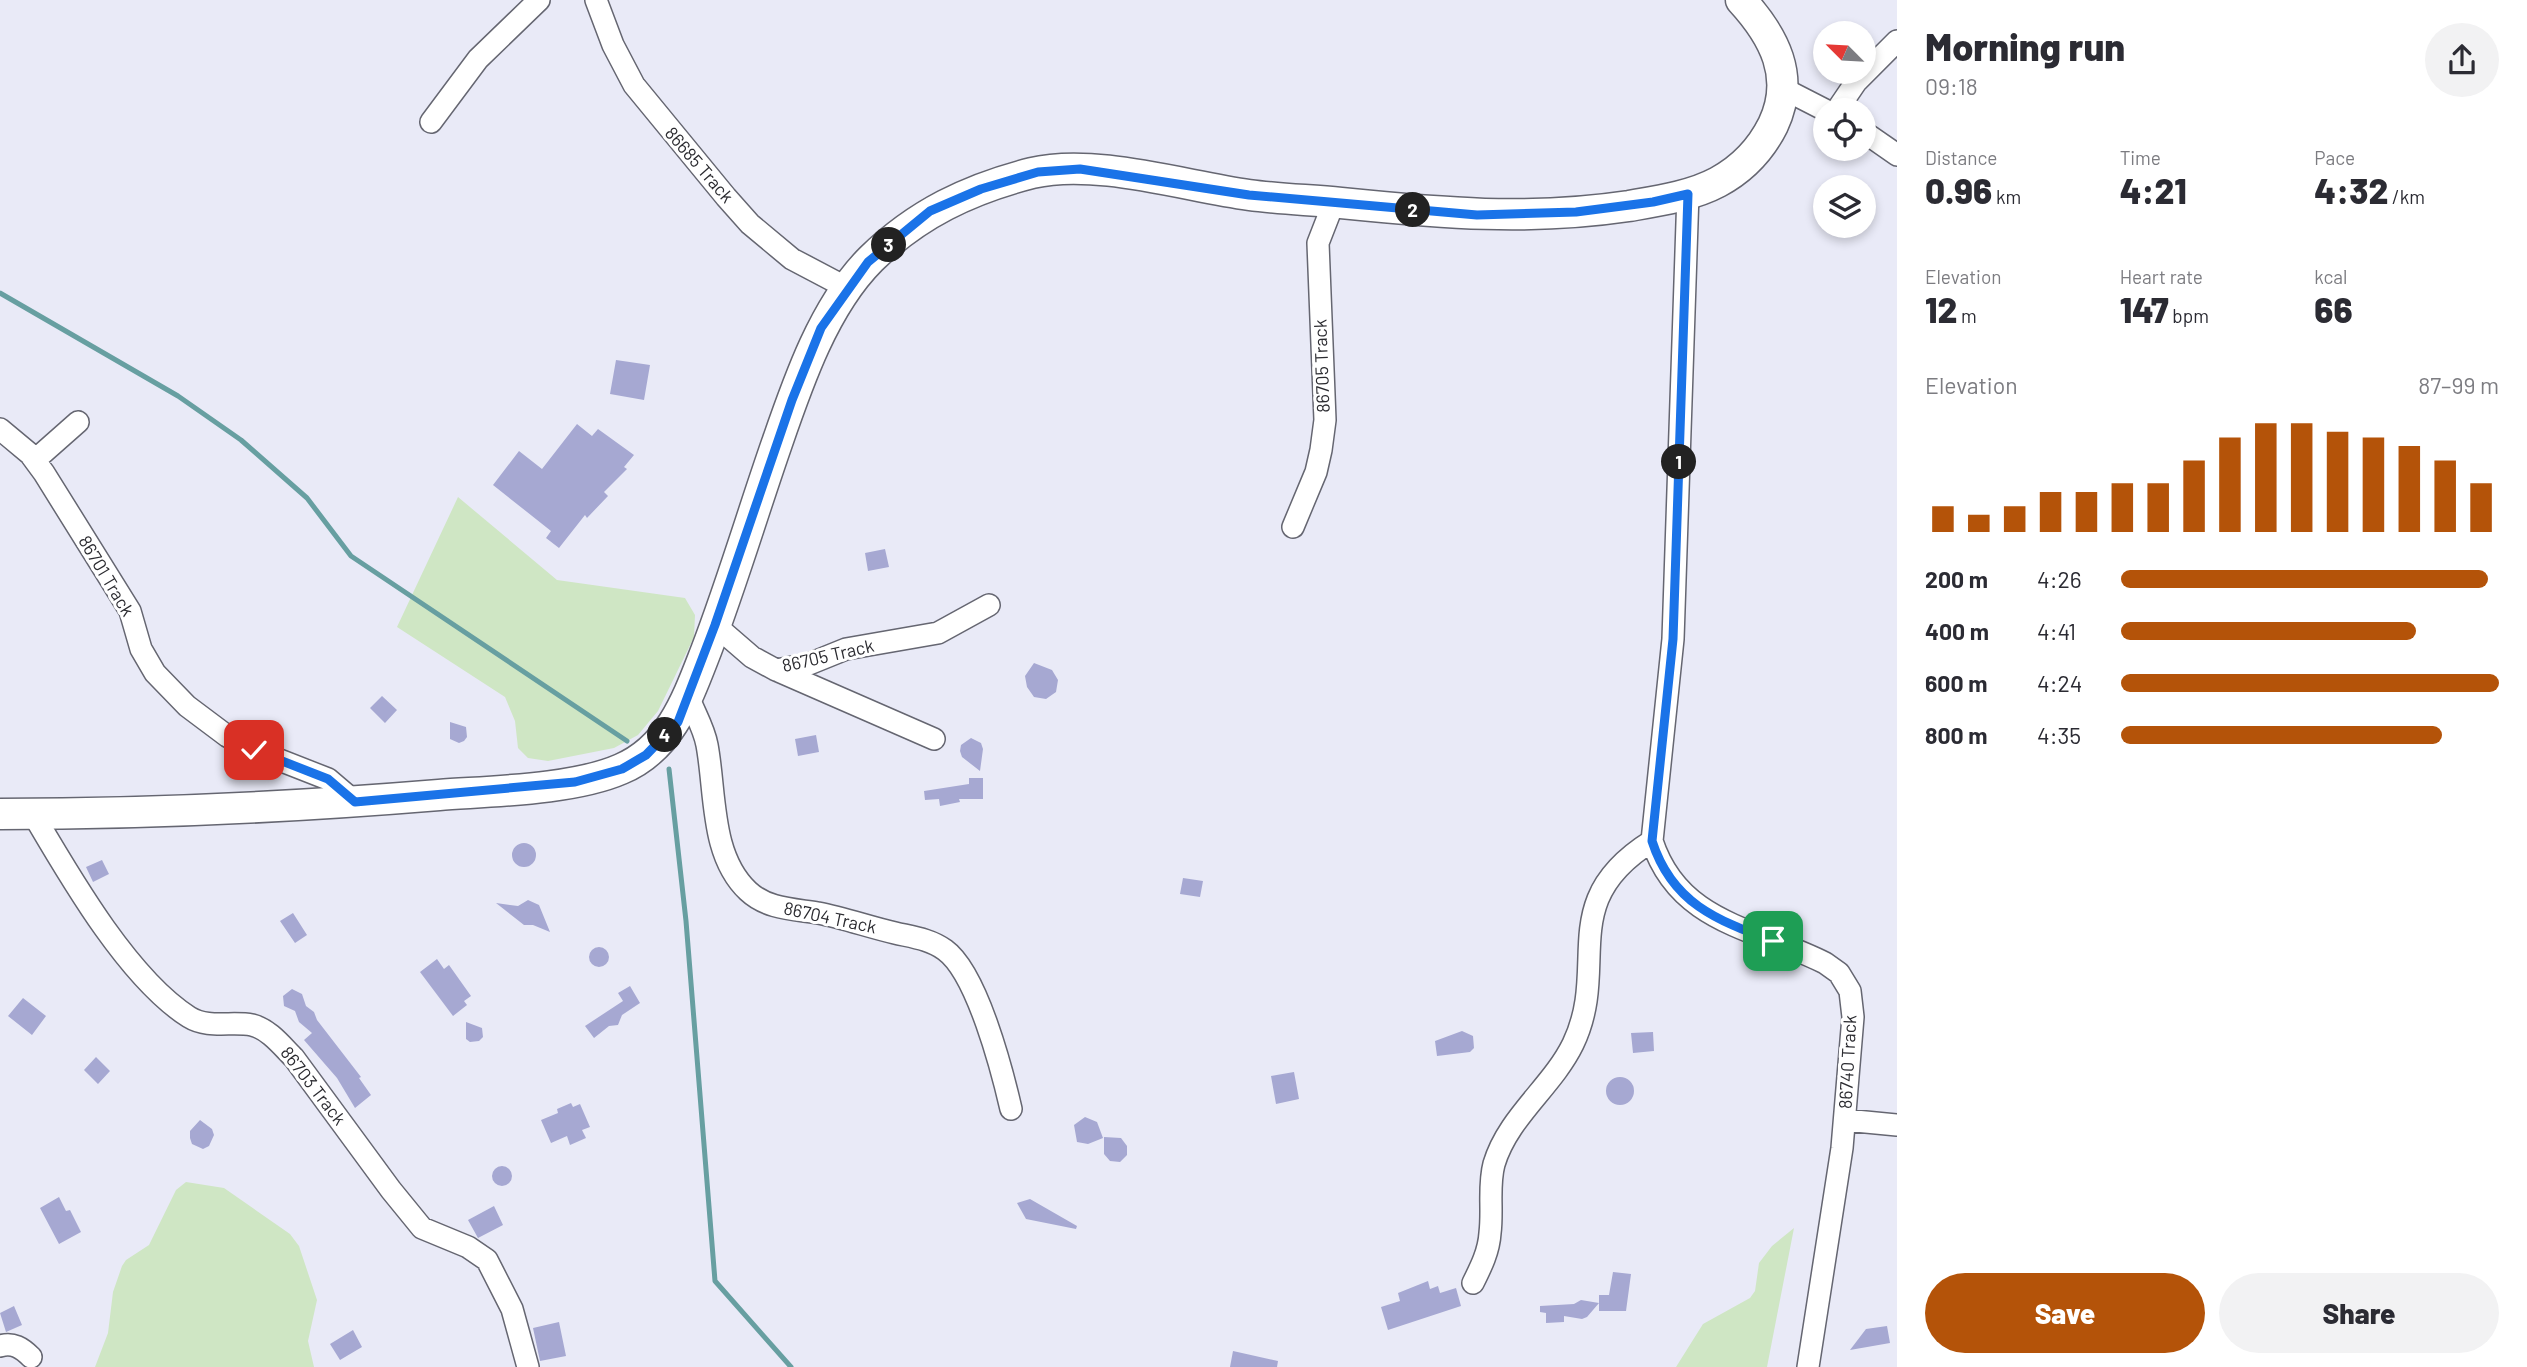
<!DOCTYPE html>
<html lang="en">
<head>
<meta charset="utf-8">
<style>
  :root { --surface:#fff; --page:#f2f2f3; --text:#2b2b33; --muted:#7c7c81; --accent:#b45309 }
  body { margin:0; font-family:Barlow,sans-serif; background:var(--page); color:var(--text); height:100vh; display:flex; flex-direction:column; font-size:26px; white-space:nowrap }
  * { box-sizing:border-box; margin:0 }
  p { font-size:23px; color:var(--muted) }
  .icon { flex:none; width:38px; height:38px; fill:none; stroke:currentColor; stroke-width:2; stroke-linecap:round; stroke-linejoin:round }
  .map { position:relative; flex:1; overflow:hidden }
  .details { display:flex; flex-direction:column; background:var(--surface); width:630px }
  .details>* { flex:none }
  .needle { width:46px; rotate:294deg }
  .buttons { position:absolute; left:1813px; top:21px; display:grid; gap:14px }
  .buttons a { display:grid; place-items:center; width:63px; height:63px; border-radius:50%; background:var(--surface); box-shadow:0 4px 10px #0003; font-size:35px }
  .pin { position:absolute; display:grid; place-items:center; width:60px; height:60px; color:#fff; margin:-30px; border-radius:14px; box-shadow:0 4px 10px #0006 }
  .km { position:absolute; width:35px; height:35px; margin:-18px; border-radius:50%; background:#222; color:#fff; font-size:19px; line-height:35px; text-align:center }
  .round { display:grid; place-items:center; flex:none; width:74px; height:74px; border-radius:37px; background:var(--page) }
  .overview { display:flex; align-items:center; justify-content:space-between; height:119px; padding:0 28px }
  h1 { font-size:38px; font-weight:800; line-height:52px }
  .metrics { display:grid; grid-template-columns:repeat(3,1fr); gap:10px; height:119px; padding:7px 28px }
  .metrics div { display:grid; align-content:center }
  .metrics b { font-size:35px; font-weight:800 }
  .metrics small { font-size:19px; font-weight:400 }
  .metrics p { font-size:19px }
  .chart { height:196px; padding:14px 28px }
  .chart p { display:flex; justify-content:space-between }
  .chart svg { width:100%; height:126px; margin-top:7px; stroke:var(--accent); stroke-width:6 }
  .cta { display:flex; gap:14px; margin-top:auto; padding:14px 28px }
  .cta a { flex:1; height:80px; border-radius:42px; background:var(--accent); color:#fff; font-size:28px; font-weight:800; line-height:80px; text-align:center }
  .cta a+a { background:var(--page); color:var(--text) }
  ul { padding:0 28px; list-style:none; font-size:23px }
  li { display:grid; grid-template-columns:112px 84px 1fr; align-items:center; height:52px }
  li i { height:18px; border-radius:9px; background:var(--accent) }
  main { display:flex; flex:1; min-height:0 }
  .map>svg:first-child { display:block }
  .green { fill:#cfe6c4 }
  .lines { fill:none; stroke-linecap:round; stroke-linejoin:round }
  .stream { stroke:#679fa1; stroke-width:5 }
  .building { fill:#a6a8d2 }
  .street-casing { stroke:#656671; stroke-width:24 }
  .secondary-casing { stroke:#656671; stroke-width:33 }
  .street { stroke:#fff; stroke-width:21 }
  .secondary { stroke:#fff; stroke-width:30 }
  .route-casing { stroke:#fff; stroke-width:14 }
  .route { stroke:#1a73e8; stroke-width:9 }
  .labels { text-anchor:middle; stroke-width:6; stroke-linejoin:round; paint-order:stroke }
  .street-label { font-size:18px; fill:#2b2b30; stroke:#fff }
</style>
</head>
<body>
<main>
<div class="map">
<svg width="1897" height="1367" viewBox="0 0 1897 1367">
  <rect width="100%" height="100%" fill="#e9eaf7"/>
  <path class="green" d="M 458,497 L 557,580 L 685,598 L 695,615 L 694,637 L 658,711 L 638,735 L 614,748 L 548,761 L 528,758 L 518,748 L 515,721 L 505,697 L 397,627 Z
    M 186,1182 L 224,1188 L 290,1234 L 299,1246 L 317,1300 L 308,1341 L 314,1367 L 95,1367 L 108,1333 L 113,1292 L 122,1266 L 126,1260 L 149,1245 L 176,1190 Z
    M 1794,1228 L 1767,1367 L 1676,1367 L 1703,1324 L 1750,1298 L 1755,1291 L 1759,1263 L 1772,1246 Z"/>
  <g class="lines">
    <path class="stream" d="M 0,293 L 178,396 L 241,440 L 307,498 L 351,556 L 627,741
      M 669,769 L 686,921 L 715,1281 L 791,1367"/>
  </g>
  <path class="building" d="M 616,360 L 650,365 L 644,400 L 610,394 Z
    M 577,424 L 592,436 L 598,429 L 634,455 L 624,467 L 627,469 L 604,492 L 608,496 L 587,518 L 585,515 L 559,548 L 546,538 L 551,531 L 493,485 L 519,451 L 542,469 Z
    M 885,549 L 889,567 L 868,571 L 865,553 Z
    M 1034,663 L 1052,670 L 1058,680 L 1056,692 L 1046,699 L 1034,697 L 1027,687 L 1025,676 Z
    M 382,696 L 397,710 L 385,723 L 370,708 Z
    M 450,722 L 466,727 L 467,737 L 464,741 L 459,743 L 450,739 Z
    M 816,735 L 819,752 L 798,756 L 795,739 Z
    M 971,738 L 981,743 L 983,749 L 980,771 L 962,757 L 960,751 L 961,745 Z
    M 969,778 L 983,778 L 983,799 L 959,799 L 960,802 L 940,806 L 939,799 L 925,800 L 924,791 L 969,784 Z
    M512 855a12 12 0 1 1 24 0a12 12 0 1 1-24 0Z
    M 102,860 L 109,874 L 93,882 L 86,867 Z
    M 1183,878 L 1203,881 L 1200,897 L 1180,894 Z
    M 528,900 L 539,905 L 550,932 L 533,925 L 524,925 L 496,903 L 518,906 Z
    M 293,913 L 307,935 L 295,943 L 280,921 Z
    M589 957a10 10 0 1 1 20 0a10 10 0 1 1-20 0Z
    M 437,959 L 444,969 L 449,965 L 471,996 L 464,1001 L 467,1005 L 453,1016 L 420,972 Z
    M 630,986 L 640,1003 L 622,1015 L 618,1025 L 609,1026 L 594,1038 L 585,1026 L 623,1001 L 618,993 Z
    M 292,989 L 302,994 L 306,1006 L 314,1012 L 317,1020 L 361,1077 L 359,1078 L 371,1095 L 355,1108 L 337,1078 L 304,1040 L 312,1033 L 299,1022 L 295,1011 L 284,1006 L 283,996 Z
    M 23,998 L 46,1016 L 32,1035 L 8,1016 Z
    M 466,1022 L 482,1028 L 483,1037 L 479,1041 L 470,1042 L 466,1039 Z
    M 1462,1031 L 1473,1036 L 1474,1048 L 1470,1052 L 1437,1056 L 1435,1041 Z
    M 1653,1032 L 1654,1051 L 1633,1053 L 1631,1033 Z
    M 96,1057 L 110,1071 L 98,1084 L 84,1070 Z
    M 1294,1072 L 1299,1099 L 1276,1104 L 1271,1076 Z
    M1606 1091a14 14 0 1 1 28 0a14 14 0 1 1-28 0Z
    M 571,1103 L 573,1107 L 580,1104 L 590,1127 L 582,1130 L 586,1138 L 570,1145 L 567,1136 L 551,1143 L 541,1120 L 558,1113 L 557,1109 Z
    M 1085,1117 L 1097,1122 L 1103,1138 L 1088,1144 L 1077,1142 L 1074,1125 Z
    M 200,1120 L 212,1129 L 214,1135 L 209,1146 L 203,1149 L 192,1144 L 190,1138 L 190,1131 Z
    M 1104,1137 L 1121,1138 L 1127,1146 L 1127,1155 L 1120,1162 L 1110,1161 L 1104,1154 Z
    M492 1176a10 10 0 1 1 20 0a10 10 0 1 1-20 0Z
    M 59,1197 L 66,1211 L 70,1210 L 81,1232 L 59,1244 L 40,1208 Z
    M 1030,1199 L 1077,1226 L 1076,1229 L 1026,1219 L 1017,1203 Z
    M 494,1206 L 503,1225 L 478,1238 L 468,1220 Z
    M 1613,1272 L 1631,1274 L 1626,1311 L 1599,1311 L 1599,1295 L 1609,1295 Z
    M 1428,1281 L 1430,1289 L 1438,1286 L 1440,1293 L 1456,1288 L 1461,1306 L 1388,1330 L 1381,1307 L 1400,1301 L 1398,1293 Z
    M 1581,1300 L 1599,1303 L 1587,1317 L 1582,1319 L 1564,1316 L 1564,1322 L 1546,1323 L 1546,1313 L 1540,1312 L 1540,1306 L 1574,1304 Z
    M 14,1306 L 22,1325 L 6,1332 L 0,1313 Z
    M 559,1322 L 566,1356 L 540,1361 L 533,1328 Z
    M 1887,1326 L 1890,1343 L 1850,1350 L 1866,1329 Z
    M 353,1330 L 362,1347 L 340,1360 L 330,1344 Z
    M 1233,1351 L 1278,1361 L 1277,1367 L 1230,1367 Z"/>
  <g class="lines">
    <g class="street-casing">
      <path id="street" d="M 596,0 L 613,45 L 634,85 L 726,197 L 750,224 L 792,259 L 849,289
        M 1784,89 L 1825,110
        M 1837,110 L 1856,82 L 1897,41
        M 431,122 L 478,59 L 539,0
        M 1864,132 L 1897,155
        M 1688,193 L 1673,639 L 1652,841 C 1679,924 1756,928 1825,963 L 1839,973 L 1850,991 L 1853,1017 L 1842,1148 L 1808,1367
        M 0,429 L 30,454 L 44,473 L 130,611 L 141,649 L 155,673 L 187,706 L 227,736 L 254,750 L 328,779 L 355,802
        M 35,460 L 78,422
        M 1293,527 L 1316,472 L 1321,450 L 1325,420 L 1318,243 L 1334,202
        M 715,625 L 752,657 L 776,670 L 809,664 L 846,649 L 938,633 L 989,605
        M 776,670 L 934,739
        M 688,696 C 694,712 704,728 707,745 C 716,793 710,855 748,891 C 767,909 793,909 818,913 C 844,918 869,927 895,933 C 912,937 930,939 945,950 C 977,973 1002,1070 1011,1109
        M 33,814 C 70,877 128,978 189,1017 C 208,1029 232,1021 252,1025 C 269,1029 282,1046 294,1058 L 391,1190 L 422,1228 L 468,1247 L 487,1260 L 512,1309 L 528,1367
        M 1845,1120 L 1897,1125
        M 1473,1283 C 1481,1267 1489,1251 1490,1233 C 1493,1210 1488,1186 1494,1164 C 1508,1117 1552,1087 1573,1044 C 1611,965 1554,902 1652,841
        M 0,1346 C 13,1342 22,1348 31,1357"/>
    </g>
    <g class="secondary-casing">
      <path id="secondary" d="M 0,814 C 147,814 293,807 439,795 C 492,791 573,790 621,769 C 671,748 688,697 706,651 C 732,583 753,512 777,443 C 798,382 824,306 871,259 C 917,214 969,189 1032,173 C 1095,158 1184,186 1249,195 C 1279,199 1310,200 1341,203 C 1441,213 1528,221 1629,206 C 1658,201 1692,196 1718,182 C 1742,169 1761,149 1773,125 C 1796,77 1774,36 1741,0"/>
    </g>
    <use href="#street" class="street"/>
    <use href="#secondary" class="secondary"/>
  </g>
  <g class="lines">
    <g class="route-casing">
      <path id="route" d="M 254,750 L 328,779 L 355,802 L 575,782 L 622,769 L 646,755 L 678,722 L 715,625 L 792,400 L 821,328 L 868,262 L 930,211 L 981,189 L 1038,172 L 1080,169 L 1249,195 L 1477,215 L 1576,212 L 1653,202 L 1688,194 L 1673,639 L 1652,841 C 1672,903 1716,920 1773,941"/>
    </g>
    <use href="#route" class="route"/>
  </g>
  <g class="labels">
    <g class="street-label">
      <text transform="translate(699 165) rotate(49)" y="6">86685 Track</text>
      <text transform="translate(1322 366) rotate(-92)" y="6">86705 Track</text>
      <text transform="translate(106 576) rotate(59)" y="6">86701 Track</text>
      <text transform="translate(828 656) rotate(-13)" y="6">86705 Track</text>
      <text transform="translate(830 918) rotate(12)" y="6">86704 Track</text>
      <text transform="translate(1848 1062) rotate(-87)" y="6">86740 Track</text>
      <text transform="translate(313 1086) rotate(52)" y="6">86703 Track</text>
    </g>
  </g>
</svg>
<div class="buttons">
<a><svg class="needle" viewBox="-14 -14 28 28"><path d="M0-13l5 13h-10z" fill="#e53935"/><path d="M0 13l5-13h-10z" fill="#7c7c81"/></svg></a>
<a><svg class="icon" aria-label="locate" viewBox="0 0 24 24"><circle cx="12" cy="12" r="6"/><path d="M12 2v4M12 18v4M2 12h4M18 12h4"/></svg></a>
<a><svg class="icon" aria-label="layers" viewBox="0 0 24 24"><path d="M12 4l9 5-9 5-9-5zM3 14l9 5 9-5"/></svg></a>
</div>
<div class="pin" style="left:1773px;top:941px;background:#1e9e55"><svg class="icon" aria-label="arrive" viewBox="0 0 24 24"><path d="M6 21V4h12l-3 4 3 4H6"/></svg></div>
<div class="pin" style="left:254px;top:750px;background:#d93025"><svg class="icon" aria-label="check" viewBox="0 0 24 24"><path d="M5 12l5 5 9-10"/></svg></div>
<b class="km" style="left:1679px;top:462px">1</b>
<b class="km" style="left:1413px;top:210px">2</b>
<b class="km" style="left:889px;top:245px">3</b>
<b class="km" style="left:665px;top:735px">4</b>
</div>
<section class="details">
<div class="overview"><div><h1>Morning run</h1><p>09:18</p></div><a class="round"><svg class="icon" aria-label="share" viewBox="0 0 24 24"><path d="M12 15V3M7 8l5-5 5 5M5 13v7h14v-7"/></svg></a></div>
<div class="metrics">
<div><p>Distance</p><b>0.96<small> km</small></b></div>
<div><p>Time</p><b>4:21</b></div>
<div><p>Pace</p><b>4:32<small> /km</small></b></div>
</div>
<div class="metrics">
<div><p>Elevation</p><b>12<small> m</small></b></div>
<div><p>Heart rate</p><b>147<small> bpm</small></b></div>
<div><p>kcal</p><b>66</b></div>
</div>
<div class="chart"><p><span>Elevation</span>87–99 m</p>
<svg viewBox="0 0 160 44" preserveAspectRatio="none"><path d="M5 44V35M15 44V38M25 44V35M35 44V30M45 44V30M55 44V27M65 44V27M75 44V19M85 44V11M95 44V6M105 44V6M115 44V9M125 44V11M135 44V14M145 44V19M155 44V27"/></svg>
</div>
<ul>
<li><b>200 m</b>4:26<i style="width:97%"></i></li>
<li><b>400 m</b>4:41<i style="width:78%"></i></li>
<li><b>600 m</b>4:24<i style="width:100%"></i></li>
<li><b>800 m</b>4:35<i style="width:85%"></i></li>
</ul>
<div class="cta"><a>Save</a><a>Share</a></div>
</section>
</main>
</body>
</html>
